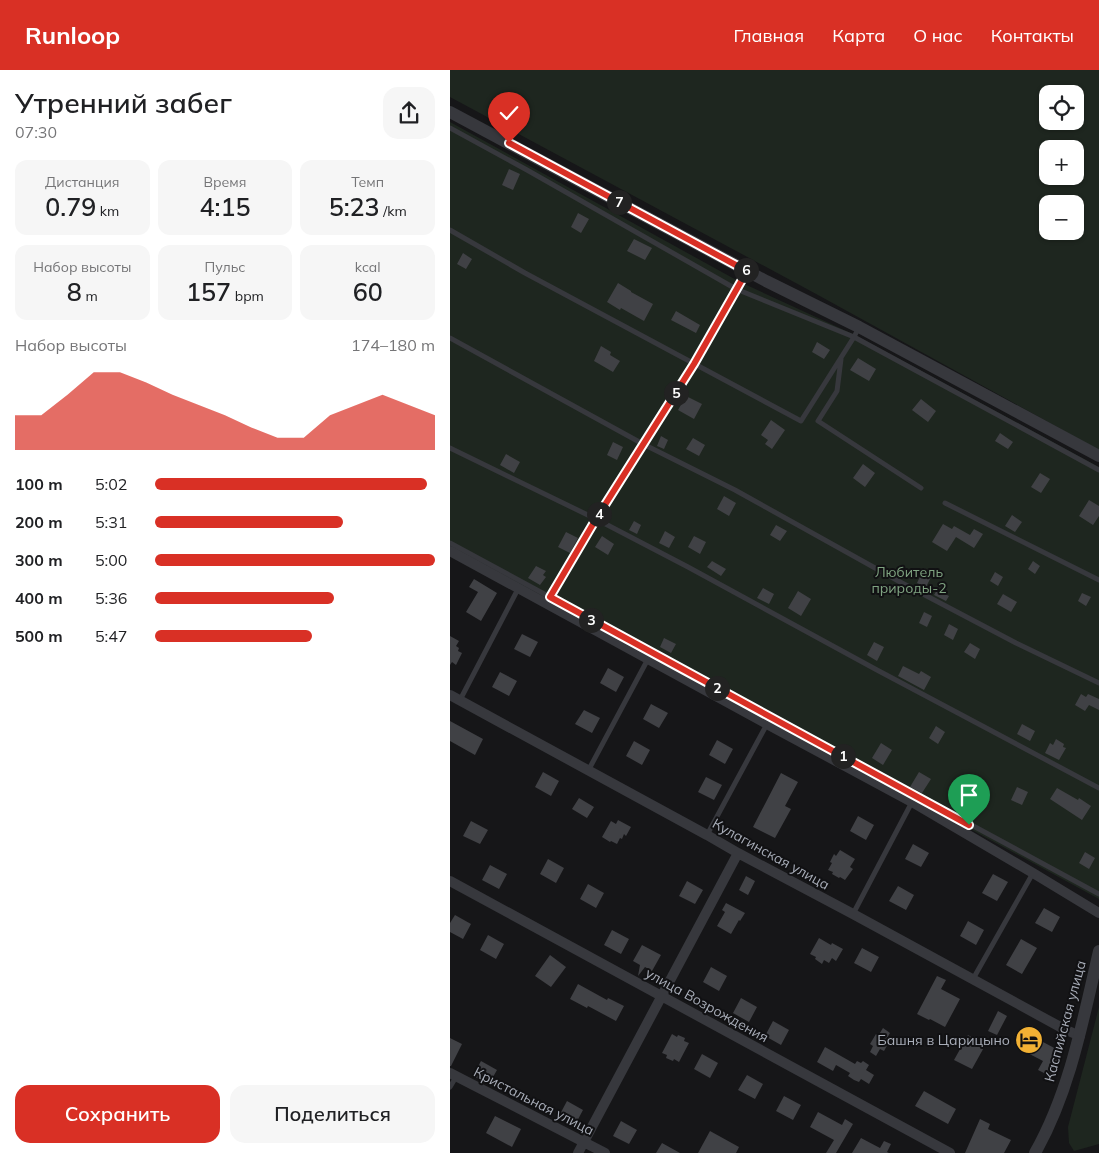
<!DOCTYPE html>
<html lang="ru">
<head>
<meta charset="utf-8">
<style>
  :root { --surface:#fff; --page:#f6f6f6; --text:#202124; --muted:#757577; --accent:#d93025 }
  body { margin:0; font-family:Mulish,sans-serif; background:var(--page); color:var(--text); height:100vh; display:flex; flex-direction:column; font-size:19px; white-space:nowrap }
  * { box-sizing:border-box; margin:0 }
  p { font-size:16px; color:var(--muted) }
  .icon { flex:none; width:28px; height:28px; fill:none; stroke:currentColor; stroke-width:2; stroke-linecap:round; stroke-linejoin:round }
  .map { position:relative; flex:1; overflow:hidden }
  .sheet { display:flex; flex-direction:column; background:var(--surface); width:450px }
  .sheet>* { flex:none }
  .tools { position:absolute; left:589px; top:15px; display:grid; gap:10px }
  .tools a { display:grid; place-items:center; width:45px; height:45px; border-radius:10px; background:var(--surface); box-shadow:0 1px 4px #0004; font-size:25px }
  .pin { position:absolute; display:grid; place-items:center; width:42px; height:42px; color:#fff; margin:-51px -21px; border-radius:50% 50% 50% 0; rotate:-45deg; box-shadow:0 0 5px #0007 }
  .pin .icon { rotate:45deg }
  .km { position:absolute; width:25px; height:25px; margin:-12px; border-radius:50%; background:#222; color:#fff; font-size:14px; line-height:25px; text-align:center }
  .round { display:grid; place-items:center; flex:none; width:52px; height:52px; border-radius:15px; background:var(--page) }
  .overview { display:flex; align-items:center; justify-content:space-between; height:85px; padding:0 15px }
  h1 { font-size:28px; font-weight:600; line-height:38px }
  .figures { display:grid; grid-template-columns:repeat(3,1fr); gap:8px; height:85px; padding:5px 15px }
  .figures div { display:grid; align-content:center; border-radius:12px; background:var(--page); text-align:center }
  .figures b { font-size:25px; font-weight:600 }
  .figures small { font-size:14px; font-weight:400 }
  .figures p { font-size:14px }
  .chart { height:140px; padding:10px 15px }
  .chart p { display:flex; justify-content:space-between }
  .chart svg { width:100%; height:90px; margin-top:5px; fill:var(--accent); opacity:.7 }
  .button { display:flex; gap:10px; margin-top:auto; padding:10px 15px }
  .button a { flex:1; height:58px; border-radius:15px; background:var(--accent); color:#fff; font-size:20px; font-weight:600; line-height:58px; text-align:center }
  .button a+a { background:var(--page); color:var(--text) }
  ul { padding:0 15px; list-style:none; font-size:16px }
  li { display:grid; grid-template-columns:80px 60px 1fr; align-items:center; height:38px }
  li i { height:12px; border-radius:6px; background:var(--accent) }
  header { display:flex; align-items:center; gap:30px; box-sizing:border-box; height:70px; padding:0 25px; background:var(--accent); color:#fff }
  header strong { font-size:24px }
  nav { display:flex; gap:28px; margin-inline-start:auto; font-size:18px }
  main { display:flex; flex:1; min-height:0 }
  .map>svg:first-child { display:block }
  .green { fill:#1e261f; fill-rule:evenodd }
  .building { fill:#404145 }
  .lines { fill:none; stroke-linecap:round; stroke-linejoin:round }
  .service { stroke:#37383d; stroke-width:5 }
  .minor { stroke:#37383d; stroke-width:10 }
  .tertiary { stroke:#37383d; stroke-width:12 }
  .route-casing { stroke:#fff; stroke-width:10 }
  .route { stroke:#d93025; stroke-width:6 }
  .labels { text-anchor:middle; stroke-width:4; stroke-linejoin:round; paint-order:stroke }
  .park-label { font-size:14px; fill:#7fa381; stroke:#111113 }
  .street-label { font-size:14px; fill:#a8adb8; stroke:#111113 }
  .poi-label { font-size:14px; fill:#a8adb8; stroke:#111113; text-anchor:end }
</style>
</head>
<body>
<header>
<strong>Runloop</strong>
<nav><a>Главная</a><a>Карта</a><a>О нас</a><a>Контакты</a></nav>
</header>
<main>
<section class="sheet">
<div class="overview"><div><h1>Утренний забег</h1><p>07:30</p></div><a class="round"><svg class="icon" aria-label="share" viewBox="0 0 24 24"><path d="M12 15V3M7 8l5-5 5 5M5 13v7h14v-7"/></svg></a></div>
<div class="figures">
<div><p>Дистанция</p><b>0.79<small> km</small></b></div>
<div><p>Время</p><b>4:15</b></div>
<div><p>Темп</p><b>5:23<small> /km</small></b></div>
</div>
<div class="figures">
<div><p>Набор высоты</p><b>8<small> m</small></b></div>
<div><p>Пульс</p><b>157<small> bpm</small></b></div>
<div><p>kcal</p><b>60</b></div>
</div>
<div class="chart"><p><span>Набор высоты</span>174–180 m</p>
<svg viewBox="0 0 160 44" preserveAspectRatio="none"><path d="M0 44V27L10 27L20 17L30 6L40 6L50 11L60 17L70 22L80 27L90 33L100 38L110 38L120 27L130 22L140 17L150 22L160 27V44z"/></svg>
</div>
<ul>
<li><b>100 m</b>5:02<i style="width:97%"></i></li>
<li><b>200 m</b>5:31<i style="width:67%"></i></li>
<li><b>300 m</b>5:00<i style="width:100%"></i></li>
<li><b>400 m</b>5:36<i style="width:64%"></i></li>
<li><b>500 m</b>5:47<i style="width:56%"></i></li>
</ul>
<div class="button"><a>Сохранить</a><a>Поделиться</a></div>
</section>
<div class="map">
<svg width="649" height="1083" viewBox="0 0 649 1083">
  <rect width="100%" height="100%" fill="#161618"/>
  <path class="green" d="M 0,0 L 649,0 L 649,380 L 368,225 L 0,27 ZM 598,24 L 625,24 L 625,51 L 598,51 ZM 598,79 L 625,79 L 625,106 L 598,106 ZM 598,134 L 625,134 L 625,161 L 598,161 Z
    M 0,52 L 290,212 L 405,265 L 649,397 L 649,829 L 0,476 Z
    M 649,937 L 649,1074 L 624,1081 L 619,1073 L 618,1057 Z"/>
  <path class="building" d="M 59,99 L 70,104 L 63,120 L 52,115 Z
    M 128,143 L 139,149 L 131,163 L 121,157 Z
    M 184,169 L 202,178 L 195,190 L 177,181 Z
    M 13,183 L 22,189 L 16,199 L 7,194 Z
    M 168,213 L 181,221 L 181,222 L 203,234 L 194,251 L 171,238 L 170,240 L 157,232 Z
    M 226,241 L 250,255 L 246,263 L 221,250 Z
    M 367,272 L 380,280 L 374,289 L 362,282 Z
    M 151,276 L 161,282 L 160,285 L 170,291 L 163,302 L 144,291 Z
    M 408,288 L 426,299 L 419,311 L 400,300 Z
    M 236,326 L 252,334 L 244,349 L 228,340 Z
    M 471,329 L 486,341 L 478,352 L 462,340 Z
    M 321,350 L 335,360 L 322,379 L 315,374 L 318,370 L 311,365 Z
    M 550,363 L 563,372 L 558,379 L 545,371 Z
    M 211,366 L 218,370 L 214,379 L 207,376 Z
    M 243,368 L 255,375 L 249,386 L 236,379 Z
    M 163,372 L 173,377 L 167,390 L 157,385 Z
    M 56,384 L 70,392 L 64,403 L 50,395 Z
    M 413,394 L 425,403 L 415,417 L 403,408 Z
    M 590,403 L 600,409 L 591,423 L 581,417 Z
    M 274,426 L 286,433 L 279,446 L 267,439 Z
    M 639,430 L 649,436 L 649,446 L 643,455 L 629,446 Z
    M 562,445 L 572,452 L 565,462 L 555,456 Z
    M 184,451 L 191,455 L 187,464 L 179,460 Z
    M 493,454 L 502,459 L 504,456 L 520,465 L 524,459 L 533,464 L 524,478 L 506,467 L 497,481 L 482,472 Z
    M 326,455 L 337,461 L 330,471 L 320,465 Z
    M 215,461 L 225,467 L 219,478 L 209,473 Z
    M 116,462 L 128,468 L 120,483 L 108,477 Z
    M 152,466 L 164,474 L 158,485 L 145,477 Z
    M 244,466 L 256,472 L 250,484 L 238,477 Z
    M 262,491 L 276,499 L 271,506 L 257,497 Z
    M 583,491 L 590,496 L 585,504 L 578,499 Z
    M 86,496 L 96,501 L 93,505 L 96,507 L 90,515 L 78,508 Z
    M 474,498 L 483,503 L 476,517 L 467,513 Z
    M 545,502 L 553,507 L 548,516 L 540,511 Z
    M 24,509 L 47,523 L 31,551 L 16,542 L 28,522 L 19,517 Z
    M 313,518 L 324,524 L 319,534 L 307,528 Z
    M 487,520 L 499,526 L 496,531 L 484,525 Z
    M 348,521 L 361,529 L 351,546 L 338,538 Z
    M 632,523 L 641,527 L 636,536 L 628,531 Z
    M 553,524 L 567,532 L 561,542 L 547,534 Z
    M 474,542 L 482,546 L 477,557 L 469,553 Z
    M 499,554 L 508,559 L 503,570 L 494,565 Z
    M 72,564 L 88,572 L 80,587 L 64,579 Z
    M 0,566 L 9,571 L 6,576 L 9,578 L 8,581 L 12,583 L 6,595 L 2,592 L 0,595 Z
    M 214,568 L 226,574 L 221,583 L 210,577 Z
    M 424,572 L 434,577 L 427,591 L 417,585 Z
    M 520,573 L 530,579 L 525,589 L 514,582 Z
    M 453,596 L 469,604 L 471,601 L 481,607 L 474,620 L 448,606 Z
    M 158,598 L 174,607 L 166,622 L 150,613 Z
    M 50,602 L 67,611 L 59,626 L 42,617 Z
    M 631,624 L 636,627 L 638,624 L 649,629 L 649,640 L 639,635 L 635,641 L 625,635 Z
    M 201,634 L 218,643 L 209,658 L 193,649 Z
    M 134,640 L 150,648 L 142,663 L 125,654 Z
    M 0,651 L 33,669 L 25,685 L 0,671 Z
    M 572,654 L 585,661 L 580,671 L 567,664 Z
    M 486,656 L 495,662 L 488,674 L 479,668 Z
    M 606,669 L 614,674 L 613,677 L 616,678 L 609,690 L 595,683 L 600,673 L 603,675 Z
    M 267,670 L 283,679 L 275,694 L 259,685 Z
    M 184,671 L 200,680 L 192,695 L 176,686 Z
    M 431,673 L 442,680 L 433,695 L 422,688 Z
    M 93,702 L 109,711 L 101,726 L 85,717 Z
    M 469,702 L 481,709 L 472,723 L 460,717 Z
    M 331,703 L 348,712 L 335,736 L 341,739 L 325,768 L 303,757 Z
    M 256,707 L 272,715 L 264,730 L 248,722 Z
    M 567,717 L 578,722 L 572,735 L 561,730 Z
    M 607,718 L 628,730 L 629,728 L 641,736 L 632,750 L 600,729 Z
    M 528,723 L 540,730 L 534,739 L 522,732 Z
    M 129,728 L 144,737 L 137,748 L 122,739 Z
    M 408,746 L 424,755 L 416,770 L 400,761 Z
    M 168,750 L 181,757 L 176,766 L 174,764 L 172,769 L 170,768 L 167,774 L 161,771 L 160,772 L 152,767 L 161,751 L 166,754 Z
    M 21,751 L 38,760 L 30,774 L 13,766 Z
    M 463,774 L 479,783 L 471,797 L 455,789 Z
    M 390,780 L 405,789 L 400,797 L 403,799 L 395,810 L 390,807 L 389,808 L 382,804 L 383,802 L 378,800 L 382,793 L 380,792 L 384,784 L 386,786 Z
    M 635,782 L 645,788 L 639,799 L 629,793 Z
    M 98,789 L 114,798 L 106,813 L 90,804 Z
    M 40,795 L 57,804 L 49,819 L 32,810 Z
    M 543,804 L 558,812 L 547,831 L 532,823 Z
    M 296,806 L 305,811 L 298,825 L 289,820 Z
    M 237,811 L 253,820 L 245,834 L 229,826 Z
    M 138,814 L 154,823 L 146,838 L 130,829 Z
    M 448,816 L 464,825 L 456,840 L 439,831 Z
    M 276,833 L 295,843 L 290,851 L 289,850 L 281,864 L 267,856 L 275,842 L 272,840 Z
    M 594,838 L 610,847 L 602,862 L 585,853 Z
    M 5,845 L 21,854 L 13,869 L 0,862 L 0,853 Z
    M 518,851 L 534,860 L 526,875 L 510,866 Z
    M 162,860 L 179,869 L 171,884 L 154,875 Z
    M 38,865 L 54,874 L 46,889 L 30,880 Z
    M 369,868 L 381,875 L 382,873 L 393,879 L 386,891 L 382,888 L 379,893 L 374,890 L 372,894 L 365,889 L 366,887 L 360,884 Z
    M 571,869 L 587,878 L 572,904 L 556,895 Z
    M 192,875 L 211,885 L 202,901 L 195,897 L 188,906 L 190,895 L 183,891 Z
    M 412,878 L 429,887 L 421,902 L 404,893 Z
    M 100,885 L 116,897 L 101,917 L 85,906 Z
    M 261,897 L 277,906 L 269,921 L 253,912 Z
    M 487,906 L 496,910 L 491,919 L 510,929 L 495,957 L 480,949 L 479,950 L 467,944 Z
    M 128,914 L 157,930 L 158,928 L 174,936 L 166,951 L 138,936 L 137,938 L 120,929 Z
    M 291,928 L 307,937 L 299,952 L 283,943 Z
    M 548,941 L 557,946 L 547,965 L 538,961 Z
    M 323,951 L 339,960 L 331,975 L 315,966 Z
    M 433,958 L 440,963 L 436,970 L 439,972 L 434,981 L 430,979 L 426,986 L 420,982 L 423,976 L 420,974 L 426,964 L 428,966 Z
    M 576,963 L 610,981 L 606,989 L 610,992 L 602,1007 L 588,1000 L 593,991 L 568,978 Z
    M 222,964 L 227,967 L 228,965 L 235,968 L 234,971 L 239,973 L 229,992 L 224,989 L 223,991 L 216,988 L 217,985 L 212,983 Z
    M 518,965 L 523,968 L 524,966 L 537,972 L 522,999 L 504,990 Z
    M 0,968 L 12,974 L 1,996 L 0,996 Z
    M 375,977 L 405,994 L 407,991 L 411,993 L 413,991 L 419,995 L 416,1000 L 424,1005 L 419,1014 L 411,1009 L 409,1012 L 404,1010 L 398,1006 L 400,1003 L 386,995 L 383,1001 L 367,992 Z
    M 252,984 L 268,993 L 260,1008 L 244,999 Z
    M 31,991 L 47,1000 L 39,1014 L 23,1006 Z
    M 297,1005 L 313,1014 L 305,1029 L 288,1020 Z
    M 474,1021 L 506,1039 L 498,1054 L 465,1036 Z
    M 334,1026 L 351,1035 L 343,1050 L 326,1041 Z
    M 117,1031 L 133,1040 L 125,1055 L 109,1046 Z
    M 368,1042 L 392,1055 L 395,1049 L 403,1054 L 386,1083 L 376,1083 L 384,1070 L 360,1057 Z
    M 45,1046 L 71,1059 L 62,1077 L 36,1063 Z
    M 530,1049 L 540,1054 L 538,1059 L 561,1070 L 554,1083 L 515,1083 Z
    M 171,1051 L 187,1060 L 179,1074 L 163,1066 Z
    M 260,1061 L 289,1077 L 286,1083 L 248,1083 Z
    M 411,1068 L 430,1078 L 434,1071 L 441,1074 L 437,1082 L 439,1083 L 402,1083 Z
    M 212,1073 L 230,1083 L 206,1083 Z"/>
  <g class="lines">
    <path class="service" d="M 0,58 L 77,100 L 286,219 L 404,267 L 649,400
      M 0,160 L 75,203 L 351,351 L 404,267 L 409,257
      M 0,268 L 193,374 L 285,420 L 452,513 L 566,573 L 649,613
      M 391,289 L 387,321 L 368,351 L 471,418
      M 0,378 L 146,449 L 238,497 L 427,600 L 649,718
      M 495,433 L 649,510
      M 0,473 L 649,824
      M 100,527 L 146,449 L 244,294 L 296,202
      M 10,630 L 68,519
      M 138,701 L 198,589
      M 257,765 L 317,654
      M 403,844 L 462,732
      M 523,909 L 583,803
      M 0,1017 L 6,1007"/>
    <path class="minor" d="M 0,481 L 317,654 L 462,732 L 583,803 L 649,843
      M 0,625 L 257,765 L 288,783 L 403,844 L 614,959 L 630,966
      M 0,811 L 500,1083
      M 0,1003 L 155,1083
      M 128,1083 L 288,783"/>
    <path class="tertiary" d="M 0,42 L 316,211 L 409,257 L 649,386
      M 585,1083 C 620,1021 633,950 649,881"/>
  </g>
  <g class="lines">
    <g class="route-casing">
      <path id="route" d="M 59,73 L 297,201 L 244,294 L 146,449 L 100,527 L 519,755"/>
    </g>
    <use href="#route" class="route"/>
  </g>
  <defs>
    <g id="hotel-disc" transform="scale(1.4375)"><circle r="9.5" fill="#f2b134" stroke="#111113"/><path d="M-6-4.5h1.5V1H6V5H4.5V3h-9V5H-6ZM-4 0a1.8 1.8 0 1 1 3.6 0ZM.5 0V-2.5h3Q6-2.5 6 0Z" fill="#111"/></g>
  </defs>
  <g fill-rule="evenodd">
    <use href="#hotel-disc" x="579" y="970"/>
  </g>
  <g class="labels">
    <g class="park-label">
      <text x="459" y="507">Любитель<tspan x="459" dy="16">природы-2</tspan></text>
    </g>
    <g class="street-label">
      <text transform="translate(321 784) rotate(29)" y="5">Кулагинская улица</text>
      <text transform="translate(257 935) rotate(29)" y="5">улица Возрождения</text>
      <text transform="translate(615 951) rotate(-75)" y="5">Каспийская улица</text>
      <text transform="translate(84 1031) rotate(27)" y="5">Кристальная улица</text>
    </g>
    <g class="poi-label">
      <text x="560" y="975">Башня в Царицыно</text>
    </g>
  </g>
</svg>
<div class="tools">
<a><svg class="icon" aria-label="locate" viewBox="0 0 24 24"><circle cx="12" cy="12" r="6"/><path d="M12 2v4M12 18v4M2 12h4M18 12h4"/></svg></a>
<a>+</a>
<a>−</a>
</div>
<div class="pin" style="left:519px;top:755px;background:#1e9e55"><svg class="icon" aria-label="arrive" viewBox="0 0 24 24"><path d="M6 21V4h12l-3 4 3 4H6"/></svg></div>
<div class="pin" style="left:59px;top:73px;background:#d93025"><svg class="icon" aria-label="check" viewBox="0 0 24 24"><path d="M5 12l5 5 9-10"/></svg></div>
<b class="km" style="left:393px;top:686px">1</b>
<b class="km" style="left:267px;top:618px">2</b>
<b class="km" style="left:141px;top:550px">3</b>
<b class="km" style="left:149px;top:444px">4</b>
<b class="km" style="left:226px;top:323px">5</b>
<b class="km" style="left:296px;top:200px">6</b>
<b class="km" style="left:169px;top:132px">7</b>
</div>
</main>
</body>
</html>
